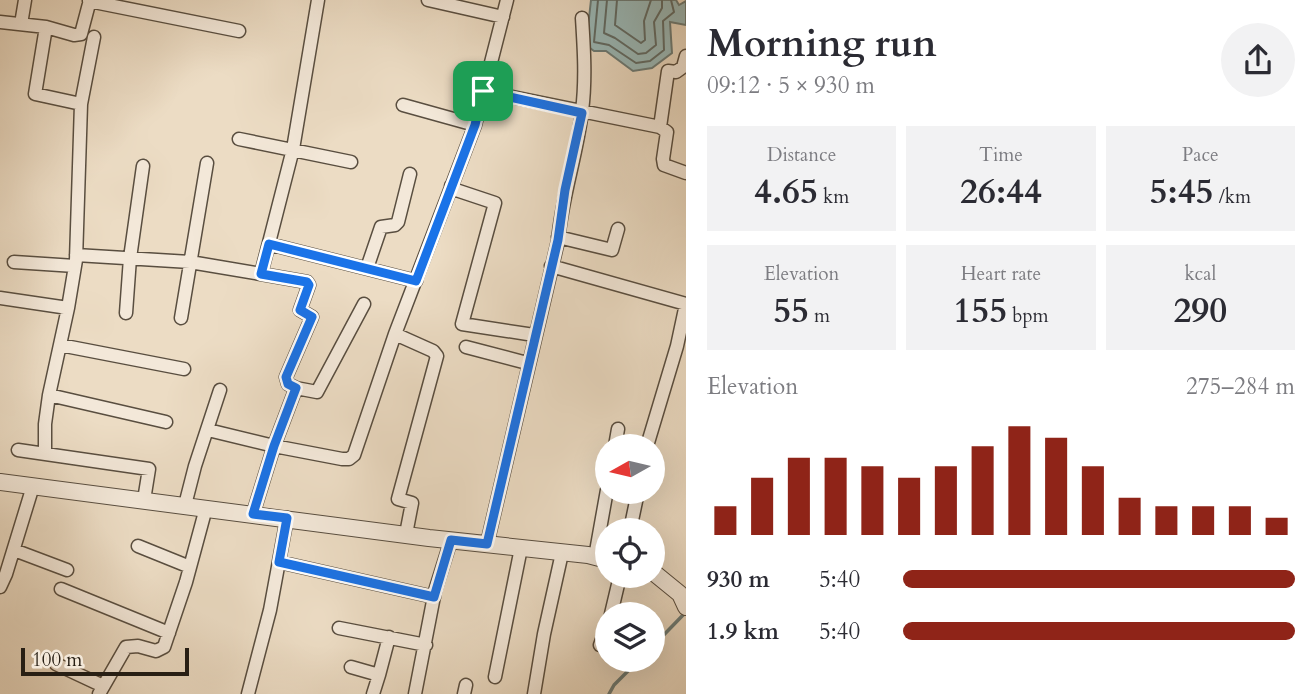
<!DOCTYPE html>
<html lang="en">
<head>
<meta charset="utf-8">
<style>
  :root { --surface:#fff; --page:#f2f2f3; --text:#2b2b33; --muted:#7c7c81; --accent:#8f2418 }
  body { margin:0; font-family:Cardo,serif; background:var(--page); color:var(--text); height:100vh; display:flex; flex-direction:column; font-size:26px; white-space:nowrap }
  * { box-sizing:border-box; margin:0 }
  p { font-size:23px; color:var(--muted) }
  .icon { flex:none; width:38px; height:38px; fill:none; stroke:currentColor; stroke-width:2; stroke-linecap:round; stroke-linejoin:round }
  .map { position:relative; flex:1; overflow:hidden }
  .sheet { display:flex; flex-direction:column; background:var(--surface); width:630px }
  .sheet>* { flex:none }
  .needle { width:46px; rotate:262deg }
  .tools { position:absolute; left:595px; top:434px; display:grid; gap:14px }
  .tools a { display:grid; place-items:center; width:70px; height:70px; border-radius:50%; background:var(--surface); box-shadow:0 7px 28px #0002; font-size:35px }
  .scale { position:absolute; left:21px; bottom:18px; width:168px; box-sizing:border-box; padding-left:7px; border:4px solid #281f14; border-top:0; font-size:19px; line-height:24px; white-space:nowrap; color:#281f14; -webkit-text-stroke:5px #f3e8d9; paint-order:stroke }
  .pin { position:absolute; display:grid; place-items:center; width:60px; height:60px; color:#fff; margin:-30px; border-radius:14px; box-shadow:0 4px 10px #0006 }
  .round { display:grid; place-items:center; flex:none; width:74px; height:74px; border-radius:37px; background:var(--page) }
  .summary { display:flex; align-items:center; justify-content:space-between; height:119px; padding:0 21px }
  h1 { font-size:38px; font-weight:600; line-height:52px }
  .figures { display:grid; grid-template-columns:repeat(3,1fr); gap:10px; height:119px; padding:7px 21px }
  .figures div { display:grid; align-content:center; border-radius:0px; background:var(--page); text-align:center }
  .figures b { font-size:35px; font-weight:600 }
  .figures small { font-size:19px; font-weight:400 }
  .figures p { font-size:19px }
  .chart { height:196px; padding:14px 21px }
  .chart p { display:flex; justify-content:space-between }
  .chart svg { width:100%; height:126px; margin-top:7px; stroke:var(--accent); stroke-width:6 }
  ul { padding:0 21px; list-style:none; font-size:23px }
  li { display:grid; grid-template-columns:112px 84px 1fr; align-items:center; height:52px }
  li i { height:18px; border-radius:9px; background:var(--accent) }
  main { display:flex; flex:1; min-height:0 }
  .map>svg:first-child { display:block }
  .water { fill:#9ababa; stroke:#6c7c78; stroke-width:2 }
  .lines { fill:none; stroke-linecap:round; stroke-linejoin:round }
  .shore { stroke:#616c67; stroke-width:2 }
  .stream { stroke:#6c7c78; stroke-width:3.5 }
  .minor-casing { stroke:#594e40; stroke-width:15 }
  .tertiary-casing { stroke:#594e40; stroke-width:18 }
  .minor { stroke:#f3e8d9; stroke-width:12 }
  .tertiary { stroke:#f3e8d9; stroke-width:16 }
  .route-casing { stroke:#fff; stroke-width:14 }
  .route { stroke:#1a73e8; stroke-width:9 }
</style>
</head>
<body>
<main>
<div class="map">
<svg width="686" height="694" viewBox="0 0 686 694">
  <rect width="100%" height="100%" fill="#ecdcc4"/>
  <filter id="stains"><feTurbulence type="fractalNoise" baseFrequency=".00286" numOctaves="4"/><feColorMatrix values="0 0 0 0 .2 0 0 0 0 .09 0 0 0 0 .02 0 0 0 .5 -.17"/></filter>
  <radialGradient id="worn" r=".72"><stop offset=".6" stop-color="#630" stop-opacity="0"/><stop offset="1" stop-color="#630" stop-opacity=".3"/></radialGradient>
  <path class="water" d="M 591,0 L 676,0 L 679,5 L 686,1 L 686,25 L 670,22 L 672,53 L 652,68 L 633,71 L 606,51 L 594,51 L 586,45 Z"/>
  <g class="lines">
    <path class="shore" d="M 598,0 L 594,42 L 609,45 L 636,63 L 650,61 L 664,50 L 663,21 L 674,12 L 671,0
      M 607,0 L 604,33 L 615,38 L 638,54 L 646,53 L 656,45 L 654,22 L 662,8 L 662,0
      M 617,0 L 615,25 L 641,43 L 645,40 L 644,21 L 651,0"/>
    <path class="stream" d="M 653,646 L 686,612
      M 609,694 L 614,685 L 639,660"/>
    <g class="minor-casing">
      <path id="minor" d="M 428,0 L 503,17
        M 89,1 L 239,31
        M 0,22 L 46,27 L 74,35 L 81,34 L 90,0
        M 21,24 L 25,0
        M 483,91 L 660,127 L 667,132 L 663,159 L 664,165 L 686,173
        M 81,104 L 94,37
        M 403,105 L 475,125
        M 660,127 L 668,71 L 676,72 L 683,67 L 686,56
        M 239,139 L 351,162
        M 451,186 L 456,190 L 495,203 L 462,324 L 534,335
        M 558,237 L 612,250 L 618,229
        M 269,244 L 416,281
        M 76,255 L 190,262 L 261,274 L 293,149 L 318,0
        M 14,262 L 75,266
        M 551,266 L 686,304
        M 367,268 L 381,227 L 395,225 L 398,222 L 410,174
        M 0,298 L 68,308
        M 126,313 L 130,258 L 143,166
        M 181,318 L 207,163
        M 395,334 L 433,351 L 437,356 L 398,499 L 412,503 L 406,534
        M 60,345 L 184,369
        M 466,347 L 527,363
        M 296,388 L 317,392 L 364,304
        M 49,395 L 166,422
        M 208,430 L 274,446 L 342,459 L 349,459 L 354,455 L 395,334 L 475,125 L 507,0
        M 615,446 L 618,429
        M 647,446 L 677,346 L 686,304
        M 18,450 L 149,469 L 144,500
        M 45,452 L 45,424 L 49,395 L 68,308 L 76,260 L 81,104 L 35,94 L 46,27
        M 185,505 L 195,466 L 220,390
        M 253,514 L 274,446 L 296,388 L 288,384 L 286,377 L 312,317 L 300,310 L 309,285 L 307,282 L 261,274
        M 630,530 L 638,492
        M 487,544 L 558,241 C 562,196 577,155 582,111 C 586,80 584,49 582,18
        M 138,546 L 190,567
        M 14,550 L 67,570
        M 595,557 L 607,490
        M 279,562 L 434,597
        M 0,587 L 6,574 L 33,486
        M 61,589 L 169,633
        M 611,614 L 620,576
        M 339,628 L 426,645
        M 600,645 L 607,626
        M 56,664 L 103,686
        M 351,667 L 379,675 L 373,694
        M 379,675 L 389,637
        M 495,677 L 521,548
        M 99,694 L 126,647 L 138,646 L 156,651 L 164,647 L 186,582 L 206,508
        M 248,694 L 270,610 L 287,518
        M 415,694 L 435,591 L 451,540
        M 464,694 L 466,685
        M 534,694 L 544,634 L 562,553"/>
    </g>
    <g class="tertiary-casing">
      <path id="tertiary" d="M 0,482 L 429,538 L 588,555 L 607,560
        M 653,572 L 680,594 L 686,607"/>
    </g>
    <use href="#minor" class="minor"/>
    <use href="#tertiary" class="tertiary"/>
  </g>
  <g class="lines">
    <g class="route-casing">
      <path id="route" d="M 483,91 L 582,113 L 565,190 L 558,240 L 487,544 L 451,540 L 434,597 L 279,562 L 287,518 L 253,514 L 274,446 L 296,388 L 288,384 L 286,377 L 312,317 L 300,310 L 309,285 L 307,282 L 261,274 L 269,244 L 416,281 L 475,125 Z"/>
    </g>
    <use href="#route" class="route"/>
  </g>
  <rect width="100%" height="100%" filter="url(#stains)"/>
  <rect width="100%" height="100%" fill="url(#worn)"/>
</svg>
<div class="tools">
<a><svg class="needle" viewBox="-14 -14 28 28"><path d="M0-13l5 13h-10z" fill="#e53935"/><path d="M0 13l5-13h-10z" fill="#7c7c81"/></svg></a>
<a><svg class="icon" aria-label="locate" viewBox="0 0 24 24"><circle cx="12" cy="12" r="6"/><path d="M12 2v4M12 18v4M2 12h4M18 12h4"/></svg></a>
<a><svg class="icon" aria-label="layers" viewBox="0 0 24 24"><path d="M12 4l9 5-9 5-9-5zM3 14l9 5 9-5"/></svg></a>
</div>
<div class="scale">100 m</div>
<div class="pin" style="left:483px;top:91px;background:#1e9e55"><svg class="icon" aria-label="arrive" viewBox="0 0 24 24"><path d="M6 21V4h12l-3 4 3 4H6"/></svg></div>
</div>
<section class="sheet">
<div class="summary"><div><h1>Morning run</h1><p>09:12 · 5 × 930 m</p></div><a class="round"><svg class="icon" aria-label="share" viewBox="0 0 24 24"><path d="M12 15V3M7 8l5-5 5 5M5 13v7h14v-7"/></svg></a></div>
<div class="figures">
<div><p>Distance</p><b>4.65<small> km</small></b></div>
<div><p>Time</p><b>26:44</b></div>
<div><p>Pace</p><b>5:45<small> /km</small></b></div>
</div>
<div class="figures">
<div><p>Elevation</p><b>55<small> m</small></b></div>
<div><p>Heart rate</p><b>155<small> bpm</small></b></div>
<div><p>kcal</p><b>290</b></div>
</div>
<div class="chart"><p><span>Elevation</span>275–284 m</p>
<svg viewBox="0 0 160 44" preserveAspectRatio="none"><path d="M5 44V34M15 44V24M25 44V17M35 44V17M45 44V20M55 44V24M65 44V20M75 44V13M85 44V6M95 44V10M105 44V20M115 44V31M125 44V34M135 44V34M145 44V34M155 44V38"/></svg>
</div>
<ul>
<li><b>930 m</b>5:40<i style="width:100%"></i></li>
<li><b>1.9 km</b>5:40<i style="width:100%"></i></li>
</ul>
</section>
</main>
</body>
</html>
